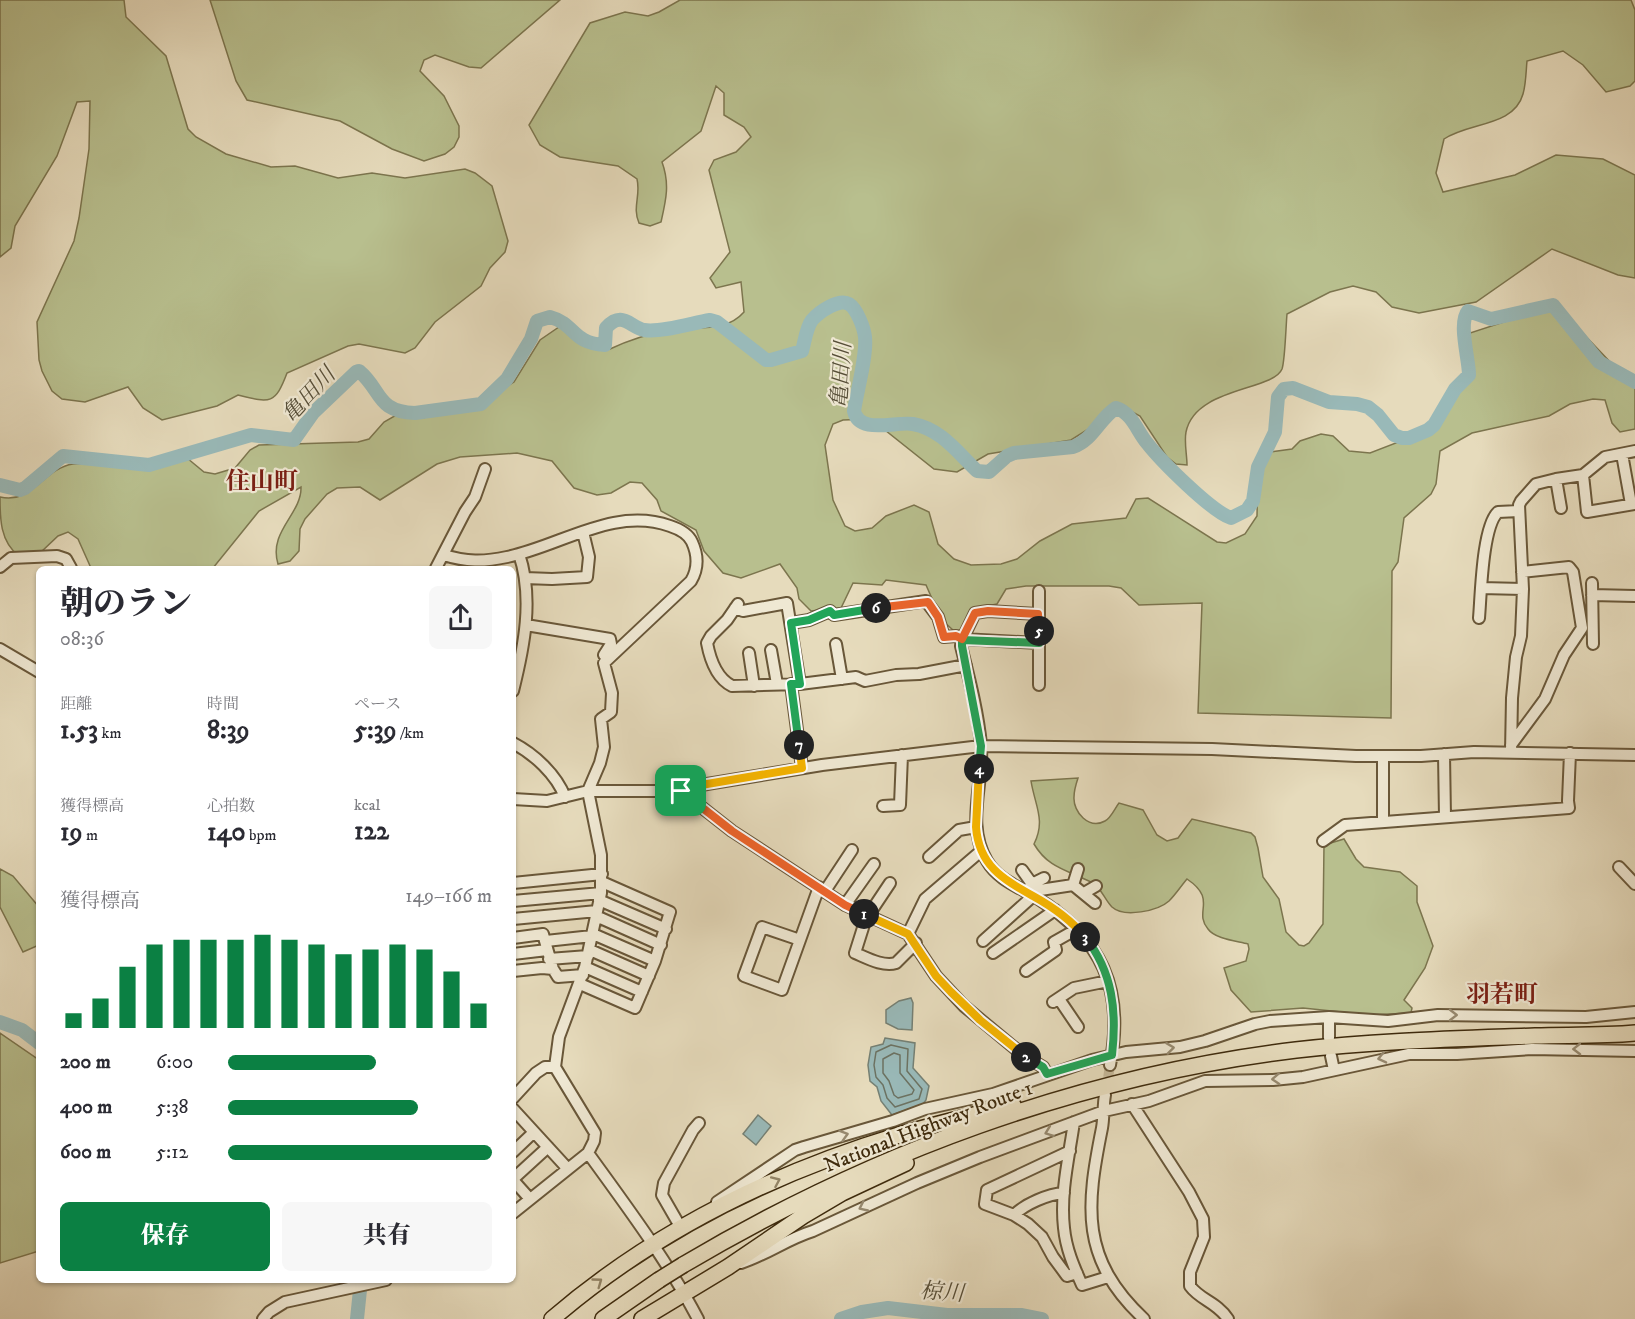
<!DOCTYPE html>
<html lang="ja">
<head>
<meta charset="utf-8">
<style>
  :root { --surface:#fff; --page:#f7f7f7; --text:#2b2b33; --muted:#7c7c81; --accent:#0b8043 }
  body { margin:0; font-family:"IM FELL DW Pica","Noto Serif JP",serif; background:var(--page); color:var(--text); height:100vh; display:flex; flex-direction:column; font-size:22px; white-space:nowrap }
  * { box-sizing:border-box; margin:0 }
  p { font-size:20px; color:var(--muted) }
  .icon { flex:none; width:33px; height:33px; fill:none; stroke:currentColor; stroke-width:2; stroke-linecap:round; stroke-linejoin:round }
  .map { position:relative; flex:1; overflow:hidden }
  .details { position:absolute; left:36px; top:566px; width:480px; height:717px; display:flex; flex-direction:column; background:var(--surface); border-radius:9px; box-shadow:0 2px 4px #0004 }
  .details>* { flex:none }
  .pin { position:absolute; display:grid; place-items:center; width:51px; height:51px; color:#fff; margin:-26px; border-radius:12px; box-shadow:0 3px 9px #0006 }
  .km { position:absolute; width:30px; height:30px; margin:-15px; border-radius:50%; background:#222; color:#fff; font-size:16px; line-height:30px; text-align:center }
  .round { display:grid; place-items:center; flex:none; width:63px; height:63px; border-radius:9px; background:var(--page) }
  .summary { display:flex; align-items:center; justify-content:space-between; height:102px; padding:0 24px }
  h1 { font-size:33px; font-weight:800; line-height:45px }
  .metrics { display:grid; grid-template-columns:repeat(3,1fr); gap:9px; height:102px; padding:6px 24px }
  .metrics div { display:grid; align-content:center }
  .metrics b { font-size:26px; font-weight:800 }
  .metrics small { font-size:16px; font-weight:400 }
  .metrics p { font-size:16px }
  .chart { height:168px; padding:12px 24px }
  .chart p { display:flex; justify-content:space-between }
  .chart svg { width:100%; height:108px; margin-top:6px; stroke:var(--accent); stroke-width:6 }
  .primary-button { display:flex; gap:12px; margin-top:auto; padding:12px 24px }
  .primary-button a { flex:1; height:69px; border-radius:9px; background:var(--accent); color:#fff; font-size:24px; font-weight:800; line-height:69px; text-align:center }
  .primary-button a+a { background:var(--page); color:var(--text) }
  ul { padding:0 24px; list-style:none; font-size:20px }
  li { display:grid; grid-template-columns:96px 72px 1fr; align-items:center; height:45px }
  li i { height:15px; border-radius:8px; background:var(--accent) }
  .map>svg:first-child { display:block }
  .green { fill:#b8bf8e; stroke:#7c754e; stroke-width:1.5 }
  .water { fill:#99b9b8; stroke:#758074; stroke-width:1.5 }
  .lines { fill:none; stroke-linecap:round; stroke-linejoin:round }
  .shore { stroke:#6c7262; stroke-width:1.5 }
  .river { stroke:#99b9b8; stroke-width:14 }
  .minor-tunnel { stroke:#c5b899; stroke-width:10; stroke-dasharray:10 5; stroke-linecap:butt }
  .minor-casing { stroke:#695739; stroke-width:14 }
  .highway-casing { stroke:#3f2b0d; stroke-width:18 }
  .minor { stroke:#efe8d3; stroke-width:10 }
  .highway { stroke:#e6dbbc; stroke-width:15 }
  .highway-bridge-casing { stroke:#3f2b0d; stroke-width:18; stroke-linecap:butt }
  .highway-bridge { stroke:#e6dbbc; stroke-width:15 }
  .oneway { stroke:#978a70 }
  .oneway2 { stroke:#928364 }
  .split-1-casing { stroke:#fff; stroke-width:12 }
  .split-2-casing { stroke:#fff; stroke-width:12 }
  .split-3-casing { stroke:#fff; stroke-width:12 }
  .split-4-casing { stroke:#fff; stroke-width:12 }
  .split-5-casing { stroke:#fff; stroke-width:12 }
  .split-6-casing { stroke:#fff; stroke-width:12 }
  .split-7-casing { stroke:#fff; stroke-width:12 }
  .split-8-casing { stroke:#fff; stroke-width:12 }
  .split-1 { stroke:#f0652b; stroke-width:8 }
  .split-2 { stroke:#f5b400; stroke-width:8 }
  .split-3 { stroke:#22a559; stroke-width:8 }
  .split-4 { stroke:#f5b400; stroke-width:8 }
  .split-5 { stroke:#22a559; stroke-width:8 }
  .split-6 { stroke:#f0652b; stroke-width:8 }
  .split-7 { stroke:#22a559; stroke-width:8 }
  .split-8 { stroke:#f5b400; stroke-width:8 }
  .labels { text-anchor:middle; stroke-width:4.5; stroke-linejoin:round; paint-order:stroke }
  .street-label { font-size:21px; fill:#3f2b0d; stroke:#efe8d3 }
  .water-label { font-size:22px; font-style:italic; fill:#564e38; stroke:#efe8d3 }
  .quarter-label { font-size:24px; font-weight:bold; fill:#7a1f14; stroke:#efe8d3 }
</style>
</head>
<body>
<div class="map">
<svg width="1635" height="1319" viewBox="0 0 1635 1319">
  <rect width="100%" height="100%" fill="#e6dbbc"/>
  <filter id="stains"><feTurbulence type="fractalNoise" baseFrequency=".00333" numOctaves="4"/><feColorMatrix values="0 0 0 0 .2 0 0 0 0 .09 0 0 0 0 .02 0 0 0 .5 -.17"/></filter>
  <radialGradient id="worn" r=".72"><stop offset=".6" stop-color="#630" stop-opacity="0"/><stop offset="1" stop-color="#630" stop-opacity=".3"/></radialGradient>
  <path class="green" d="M 0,0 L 124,0 L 126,17 L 166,56 L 188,129 L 196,137 L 226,154 L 271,167 L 295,166 L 338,178 L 372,173 L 405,178 L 465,169 L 475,173 L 492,186 L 508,241 L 505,252 L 490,268 L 481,286 L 435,322 L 415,348 L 405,353 L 359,344 L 348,346 L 287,373 C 275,405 270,403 238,395 L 217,406 L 162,420 L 143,408 L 128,387 L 85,402 L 62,399 L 52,391 L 42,371 L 39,360 L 37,322 L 74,241 L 79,218 L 89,149 L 90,101 L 77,102 L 57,156 L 15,226 L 11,248 L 0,257 Z
    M 210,0 L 560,0 L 481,68 L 469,67 L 435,55 L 424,60 L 420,71 L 444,96 L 459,126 L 459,137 L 454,147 L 445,154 L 424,161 L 392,149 L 340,121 L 247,100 L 236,81 Z
    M 680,0 L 1631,0 L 1635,10 L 1635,81 L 1630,86 L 1606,92 L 1583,65 L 1563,51 L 1527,61 C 1526,71 1526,84 1523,94 C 1514,127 1468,122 1444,139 L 1436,173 L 1443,192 L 1515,175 L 1556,155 L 1603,159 L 1635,175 L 1635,278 L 1618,275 L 1552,249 L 1476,302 L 1419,313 L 1392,307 L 1376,292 L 1353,286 L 1330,292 L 1287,314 C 1286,324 1285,361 1282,369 C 1273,391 1195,387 1186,432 C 1184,442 1187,455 1187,465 L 1176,464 L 1167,457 L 1140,416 L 1129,410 L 1106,418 L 1071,440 L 988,454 L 957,472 L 934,469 L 871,419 L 843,420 L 833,424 L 825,445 L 833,500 L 845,526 L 855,531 L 872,528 L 886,516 L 914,505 L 929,512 L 938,544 L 954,559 L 971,565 L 1001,564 L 1017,559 L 1040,541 L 1072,524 L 1126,518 L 1136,499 L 1148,498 L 1217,542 L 1226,543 L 1245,534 L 1257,516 L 1258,471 L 1270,452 L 1292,449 L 1300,441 L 1321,434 L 1333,436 L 1349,451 L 1370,453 L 1422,433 L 1464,378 L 1470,333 L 1556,305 L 1635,388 L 1635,429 L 1620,432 L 1612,423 L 1605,400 L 1593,399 L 1570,404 L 1549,416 L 1472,433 L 1440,451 L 1436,484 L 1431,494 L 1404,518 L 1398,562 L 1392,571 L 1391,718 L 1198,713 L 1202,603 L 1139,605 L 1121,588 L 1109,586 L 1026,586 L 1006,589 L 997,604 L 977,608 L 960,630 L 954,631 L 941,619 L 926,585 L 886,580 L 882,585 L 853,583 L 841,608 L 811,611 L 799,599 L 797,588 L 780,564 L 741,578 L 723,573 L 704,551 L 696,530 L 661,511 L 657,500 L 642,483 L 630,482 L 611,493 L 597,495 L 574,488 L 552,461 L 517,453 L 460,457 L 437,464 L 380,500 L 360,487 L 337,488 L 327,494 L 305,519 L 300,529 L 299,551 L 290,561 L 278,564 C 268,531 302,514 301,487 L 259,511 L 213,568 L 91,568 L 78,539 L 68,532 L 58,536 L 41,552 L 19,556 C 0,542 0,518 0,497 C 32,505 44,468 73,464 C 97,461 127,471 152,469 C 163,468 176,462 187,458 L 204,472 L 215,474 L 235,468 L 250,450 L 259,445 L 358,442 L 369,439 L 384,422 L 398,414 L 422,418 L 477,405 L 514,382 L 540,340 L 559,327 L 570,327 L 610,349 C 629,340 648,334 669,330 C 695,325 725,334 744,312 L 741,282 L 716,288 L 710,278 L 730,252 L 709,170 L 714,160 L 736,152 L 751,137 L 744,127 L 724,115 L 724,93 L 716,86 L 701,131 L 662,162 C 670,184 666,200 661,222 L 650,226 L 639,223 C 632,207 641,196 637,179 L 618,166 L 560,157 L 540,145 L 529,125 L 590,23 L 625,12 L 648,16 L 659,12 Z
    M 1078,778 C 1076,784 1074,791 1074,797 C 1073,812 1089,830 1105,821 C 1111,818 1115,808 1119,803 L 1143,810 L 1157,835 L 1167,841 L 1178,838 L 1192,819 L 1251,833 L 1255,837 L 1258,848 L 1263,877 L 1279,899 L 1286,932 L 1299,945 L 1304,946 L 1309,943 L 1323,924 L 1324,845 L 1344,839 L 1356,859 L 1364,867 L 1400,872 L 1417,886 L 1417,902 L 1433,946 L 1425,968 L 1404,1000 L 1412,1008 L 1411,1013 L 1370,1015 L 1303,1008 L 1251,1012 L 1231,990 L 1224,968 L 1246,961 L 1249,949 L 1248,944 C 1237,941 1215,939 1208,929 C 1193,911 1218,900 1187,879 C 1181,886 1176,894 1169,901 C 1158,911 1124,918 1112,907 C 1104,899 1102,888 1091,882 C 1067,870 1048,868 1034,844 C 1046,820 1035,806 1031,781 Z
    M 0,869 L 13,876 L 39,907 L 39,945 L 23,952 L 0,907 Z
    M 0,1033 L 39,1060 L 39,1251 L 0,1263 Z"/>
  <path class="water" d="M 911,998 L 913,1003 L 912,1030 L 898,1029 L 886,1023 L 886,1010 L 899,1001 Z
    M 885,1038 L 915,1043 L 913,1068 L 929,1086 L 926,1100 L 923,1104 L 892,1115 L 881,1101 L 877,1087 L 870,1081 L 868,1065 L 871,1047 L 883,1044 Z
    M 758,1115 L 771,1126 L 756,1145 L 743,1134 Z"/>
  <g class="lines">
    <path class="shore" d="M 891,1045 L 908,1049 L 907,1071 L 922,1089 L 919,1099 L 895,1107 L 887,1098 L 883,1085 L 876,1077 L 874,1065 L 876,1052 Z
      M 894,1053 L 900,1055 L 900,1073 L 914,1090 L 912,1094 L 898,1098 L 894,1095 L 889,1081 L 883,1073 L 883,1059 Z"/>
    <path class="river" d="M 0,485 L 20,490 L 25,488 L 63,456 L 149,465 L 251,435 L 294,440 L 313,413 L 356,372 L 359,371 C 382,390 376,412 415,413 L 481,404 L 507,379 L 531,339 L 537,321 L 550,317 C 576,324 571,343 605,345 L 606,328 C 622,310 630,327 644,330 C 661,333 692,323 710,320 L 717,322 L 766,360 L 771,360 L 802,351 C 805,341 806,328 812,320 C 819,312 839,298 849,304 C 857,309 864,328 865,337 C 867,356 857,391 854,411 C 859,435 896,421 913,424 C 941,429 957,452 977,471 L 989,472 L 1007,456 L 1014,453 L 1073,447 C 1093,440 1099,419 1116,408 C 1132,413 1137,431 1147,443 C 1161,461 1211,511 1231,518 L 1247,510 L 1253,501 L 1258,467 L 1275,432 L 1278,397 L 1284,389 L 1293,388 L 1329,402 L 1357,404 L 1368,407 L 1378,415 L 1394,435 L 1402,438 L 1409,438 L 1428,430 L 1434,425 L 1455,389 L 1469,375 C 1469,359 1458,323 1468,311 L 1491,319 L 1553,305 L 1599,362 L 1635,382
      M 0,1022 L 22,1030 L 39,1043
      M 357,1319 L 361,1280
      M 841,1319 L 862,1312 L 888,1308 L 947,1315 L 1022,1315 L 1042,1319"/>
    <path class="minor-tunnel" d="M 1106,1092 L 1110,1065"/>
    <g class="minor-casing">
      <path id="minor" d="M 1622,454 L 1631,504
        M 1583,475 L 1587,512 L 1635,504
        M 1556,479 L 1561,508
        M 444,555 C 466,562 484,562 507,557 C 561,546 614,506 670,526 C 679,529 688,533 692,542 C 698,555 698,569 691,581 L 604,663 L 612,693 L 611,712 L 601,719 L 604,747 L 600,763 L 588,791 L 601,855 L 601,893 L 585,967 L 559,1037 L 555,1067 L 545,1067 L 536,1073 L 513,1098
        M 0,567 L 11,558 L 57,556 L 66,559 L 71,568
        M 436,568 L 465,512 L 475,497 L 485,469
        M 525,578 L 552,579 L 587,577 L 589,557 L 583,532
        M 1592,583 L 1593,644
        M 1481,588 L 1523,589
        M 1039,591 L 1039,685
        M 1592,595 L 1635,596
        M 738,604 L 727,620 L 711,636 L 707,643 C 710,659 716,678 732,686 L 800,684 L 856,677 L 865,681 L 896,675 L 919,674 L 966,665
        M 735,608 L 743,611 L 787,603 L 800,684
        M 1038,614 L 988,611 L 975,613 L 962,640 L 961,646 C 969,678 978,712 981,745 C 984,784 965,824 987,861 C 998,880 1019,887 1037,898 C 1102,939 1125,989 1110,1065
        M 1479,618 C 1481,596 1482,527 1498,512 L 1519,511
        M 791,623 L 809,620 L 830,611 L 834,615 L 926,601 L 938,617 L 944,637 L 956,636 L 962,639 L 1039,643
        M 526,625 L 610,639 L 611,644 L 604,655
        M 836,644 L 842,679
        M 0,649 L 39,672
        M 771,650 L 777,684
        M 749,653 L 754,686
        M 791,684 L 802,768
        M 513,691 C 524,647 534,598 519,554
        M 513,743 C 534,754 556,774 565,797
        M 1511,745 L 1545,699 L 1564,655 L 1582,628 L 1573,572 L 1569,567 L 1522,572
        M 1511,752 L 1512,698 L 1516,657 L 1521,636 L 1523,589 L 1519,505 L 1521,501 L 1536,484 L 1556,479 L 1583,475 L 1605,457 L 1635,451
        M 1444,754 L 1445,817
        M 681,791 L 732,831 L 845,905 L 908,934 L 936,976 L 964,1006 L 1023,1055 L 1043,1067 L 1047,1074
        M 513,799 L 547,801 L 588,791 L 681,791 L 701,785 L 822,765 L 981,746 L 1212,749 L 1356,756 L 1421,756 L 1474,752 L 1635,755
        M 883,806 L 900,805 L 902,755
        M 1383,822 L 1383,757
        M 1323,841 L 1345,825 L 1569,808 L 1568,801 L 1570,753
        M 929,857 L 959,830 L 976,827
        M 1619,867 L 1635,884
        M 1022,870 L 1032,884 L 1026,892
        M 513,883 L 602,874
        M 1032,884 L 1044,878
        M 1073,885 L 1078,869
        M 825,891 L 852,850
        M 1027,892 L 1073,885 L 1095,903
        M 1084,893 L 1096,886
        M 599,900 L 666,929
        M 513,901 L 601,893
        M 845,905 L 874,864
        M 867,915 L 855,953 C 867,958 883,967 896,963 L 916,943
        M 596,916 L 661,945
        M 868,916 L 890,883
        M 513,919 L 597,911
        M 593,934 L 655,961
        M 908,934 L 925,899 L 981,851
        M 513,938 L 543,934 L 553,969 L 558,977 L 583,975
        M 800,940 L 762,927 L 744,976 L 782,990 L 819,887
        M 546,941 L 592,936
        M 983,941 L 1033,896
        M 590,950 L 649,976
        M 993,953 L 1055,910
        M 513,954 L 547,950
        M 549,959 L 588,956
        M 585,967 L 642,992
        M 513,971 L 542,968 L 553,969
        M 1026,971 L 1056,950 L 1054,942 L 1077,929
        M 580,984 L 635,1008 L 655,961 L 669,915 L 670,912 L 602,882
        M 1059,999 L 1078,1027
        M 1053,1002 L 1074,988 L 1108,981
        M 1329,1017 L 1329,1038
        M 1331,1056 L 1334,1070
        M 555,1067 L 595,1133 L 594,1141 L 588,1153
        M 1105,1095 C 1103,1106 1104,1117 1102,1128 C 1086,1207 1080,1259 1144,1319
        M 1132,1104 L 1189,1192 L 1203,1219 L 1204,1237 L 1190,1272 L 1190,1286 C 1200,1300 1217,1302 1228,1319
        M 513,1109 L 568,1169
        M 1074,1122 C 1069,1157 1060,1193 1064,1228 C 1066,1249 1074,1267 1082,1285 L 1108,1277
        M 1070,1151 L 987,1190 L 985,1204 L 1014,1215 L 1028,1224 L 1042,1237 L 1053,1257 L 1067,1276 L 1077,1273
        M 513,1152 L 534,1132
        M 513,1179 L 548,1147
        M 513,1180 L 530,1199
        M 717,1202 L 795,1150 L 804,1147 L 893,1121 L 925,1109 L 993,1094 L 1092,1060 L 1126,1052 L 1180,1047 L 1205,1041 L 1255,1024 L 1270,1021 L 1329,1017 L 1388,1021 L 1438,1015 L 1586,1017 L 1635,1012
        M 513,1213 L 588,1153 C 627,1207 667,1260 698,1319
        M 1014,1215 C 1025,1204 1048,1194 1064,1193
        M 681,1228 L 662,1195 L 664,1183 L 693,1130 L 699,1123
        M 741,1263 C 766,1255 787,1239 813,1231 L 917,1183 L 980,1157 L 1104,1111 L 1149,1101 L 1205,1081 L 1273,1080 L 1303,1077 L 1409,1054 L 1457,1054 L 1532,1049 L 1635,1051
        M 263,1319 L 269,1312 L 285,1302 L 386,1280"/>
    </g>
    <g class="highway-casing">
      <path id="highway" d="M 683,1265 C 870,1154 1079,1076 1296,1050 C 1375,1041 1455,1039 1535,1036 C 1568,1035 1602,1036 1635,1033
        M 552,1319 C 652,1233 773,1173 899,1135 C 936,1124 975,1115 1013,1105
        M 603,1319 L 659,1280
        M 642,1319 L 728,1267 L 803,1216 L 842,1193 L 906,1163"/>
    </g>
    <use href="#minor" class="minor"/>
    <use href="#highway" class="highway"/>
    <g class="highway-bridge-casing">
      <path id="highway-bridge" d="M 659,1280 L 683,1265"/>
    </g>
    <use href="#highway-bridge" class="highway-bridge"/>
  </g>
  <defs><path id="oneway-chevron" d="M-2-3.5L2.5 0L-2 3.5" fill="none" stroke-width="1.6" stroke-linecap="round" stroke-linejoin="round" transform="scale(1.5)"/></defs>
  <g class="oneway">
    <use href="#oneway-chevron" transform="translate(1453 1015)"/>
    <use href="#oneway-chevron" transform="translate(1170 1048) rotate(-7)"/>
    <use href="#oneway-chevron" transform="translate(1577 1049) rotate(179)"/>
    <use href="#oneway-chevron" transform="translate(1382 1058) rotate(167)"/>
    <use href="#oneway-chevron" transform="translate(1276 1079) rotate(177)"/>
    <use href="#oneway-chevron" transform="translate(1049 1132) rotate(159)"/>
    <use href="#oneway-chevron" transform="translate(844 1135) rotate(-16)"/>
    <use href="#oneway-chevron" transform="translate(863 1207) rotate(155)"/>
  </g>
  <g class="oneway2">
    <use href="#oneway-chevron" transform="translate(776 1181) rotate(-24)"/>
    <use href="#oneway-chevron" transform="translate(598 1282) rotate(-36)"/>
  </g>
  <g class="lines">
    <g class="split-1-casing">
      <path id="split-1" d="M 681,791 L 732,831 L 845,905 L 864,914"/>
    </g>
    <g class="split-2-casing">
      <path id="split-2" d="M 864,914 L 908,934 L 936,976 L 951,992 L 980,1020 L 1026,1057"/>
    </g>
    <g class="split-3-casing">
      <path id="split-3" d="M 1026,1057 L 1043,1067 L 1047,1074 L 1112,1055 C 1117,1012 1113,972 1085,937"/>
    </g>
    <g class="split-4-casing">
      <path id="split-4" d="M 979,769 L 976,827 C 979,866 1003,879 1033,896 C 1053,907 1071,920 1085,937"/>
    </g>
    <g class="split-5-casing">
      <path id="split-5" d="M 979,769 L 981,746 L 962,646 L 962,640 L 1039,643 L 1039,631"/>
    </g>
    <g class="split-6-casing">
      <path id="split-6" d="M 876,608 L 928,602 L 938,617 L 944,637 L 956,636 L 962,639 L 975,613 L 988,611 L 1038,614 L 1039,631"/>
    </g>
    <g class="split-7-casing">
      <path id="split-7" d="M 799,745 L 791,684 L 800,684 L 791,623 L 809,620 L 830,611 L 834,615 L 876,608"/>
    </g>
    <g class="split-8-casing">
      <path id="split-8" d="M 681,791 L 701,785 L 802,768 L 799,745"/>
    </g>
    <use href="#split-1" class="split-1"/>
    <use href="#split-2" class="split-2"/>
    <use href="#split-3" class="split-3"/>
    <use href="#split-4" class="split-4"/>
    <use href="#split-5" class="split-5"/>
    <use href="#split-6" class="split-6"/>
    <use href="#split-7" class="split-7"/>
    <use href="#split-8" class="split-8"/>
  </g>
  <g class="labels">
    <g class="street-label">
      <text transform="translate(928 1126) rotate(-21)" y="7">National Highway Route 1</text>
    </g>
    <g class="water-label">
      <text transform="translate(840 375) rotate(-86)" y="8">亀田川</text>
      <text transform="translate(308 394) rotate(-47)" y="8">亀田川</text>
      <text transform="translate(942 1291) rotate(4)" y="8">椋川</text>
    </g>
    <g class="quarter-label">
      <text x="262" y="489">住山町</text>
      <text x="1502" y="1002">羽若町</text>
    </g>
  </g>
  <rect width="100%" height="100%" filter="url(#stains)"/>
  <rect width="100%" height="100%" fill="url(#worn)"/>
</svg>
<div class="pin" style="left:681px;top:791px;background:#1e9e55"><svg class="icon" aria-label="arrive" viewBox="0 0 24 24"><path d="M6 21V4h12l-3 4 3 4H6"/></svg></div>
<b class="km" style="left:864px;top:914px">1</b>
<b class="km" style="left:1026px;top:1057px">2</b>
<b class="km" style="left:1085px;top:937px">3</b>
<b class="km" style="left:979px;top:769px">4</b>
<b class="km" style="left:1039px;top:631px">5</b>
<b class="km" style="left:876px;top:608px">6</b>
<b class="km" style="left:799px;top:745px">7</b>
<section class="details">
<div class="summary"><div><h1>朝のラン</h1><p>08:36</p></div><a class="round"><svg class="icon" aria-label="share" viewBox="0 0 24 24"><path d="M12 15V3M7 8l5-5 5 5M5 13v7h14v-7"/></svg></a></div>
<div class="metrics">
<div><p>距離</p><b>1.53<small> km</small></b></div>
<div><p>時間</p><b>8:39</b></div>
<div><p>ペース</p><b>5:39<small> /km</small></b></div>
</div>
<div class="metrics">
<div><p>獲得標高</p><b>19<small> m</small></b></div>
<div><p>心拍数</p><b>140<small> bpm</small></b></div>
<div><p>kcal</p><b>122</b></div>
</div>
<div class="chart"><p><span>獲得標高</span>149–166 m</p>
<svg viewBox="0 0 160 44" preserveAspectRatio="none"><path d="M5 44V38M15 44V32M25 44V19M35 44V10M45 44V8M55 44V8M65 44V8M75 44V6M85 44V8M95 44V10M105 44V14M115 44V12M125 44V10M135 44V12M145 44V21M155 44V34"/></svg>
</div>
<ul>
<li><b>200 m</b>6:00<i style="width:56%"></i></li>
<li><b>400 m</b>5:38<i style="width:72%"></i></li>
<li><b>600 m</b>5:12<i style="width:100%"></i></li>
</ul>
<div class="primary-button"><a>保存</a><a>共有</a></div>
</section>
</div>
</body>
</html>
